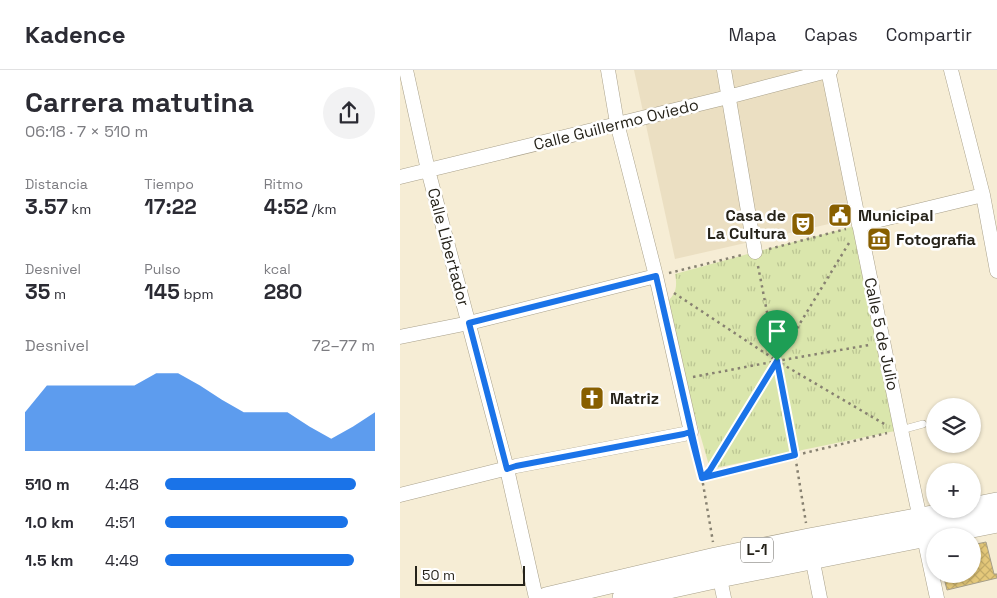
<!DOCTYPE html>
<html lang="es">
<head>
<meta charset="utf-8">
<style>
  :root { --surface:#fff; --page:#f2f2f3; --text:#2b2b33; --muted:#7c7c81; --line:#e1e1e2; --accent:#1a73e8 }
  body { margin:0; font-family:"Space Grotesk",sans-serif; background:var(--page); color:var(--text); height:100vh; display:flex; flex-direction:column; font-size:19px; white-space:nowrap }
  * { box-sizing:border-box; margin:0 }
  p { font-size:16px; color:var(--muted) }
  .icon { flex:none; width:28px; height:28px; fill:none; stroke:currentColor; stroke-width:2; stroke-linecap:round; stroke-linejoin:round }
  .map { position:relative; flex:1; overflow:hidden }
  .panel { display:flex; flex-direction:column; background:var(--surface); width:400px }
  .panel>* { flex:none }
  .buttons { position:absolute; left:526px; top:328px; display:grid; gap:10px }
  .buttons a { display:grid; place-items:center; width:55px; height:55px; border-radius:50%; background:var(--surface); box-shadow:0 1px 4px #0004; font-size:25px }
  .scale { position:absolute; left:15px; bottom:12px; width:110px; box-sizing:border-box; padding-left:5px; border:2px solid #26231a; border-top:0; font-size:14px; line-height:18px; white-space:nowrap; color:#26231a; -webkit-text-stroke:4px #fff; paint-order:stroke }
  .pin { position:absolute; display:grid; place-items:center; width:42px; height:42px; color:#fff; margin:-51px -21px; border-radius:50% 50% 50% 0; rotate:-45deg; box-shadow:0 0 5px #0007 }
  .pin .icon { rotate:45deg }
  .round { display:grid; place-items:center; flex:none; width:52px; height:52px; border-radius:26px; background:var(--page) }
  .overview { display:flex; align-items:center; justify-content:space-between; height:85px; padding:0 25px }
  h1 { font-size:28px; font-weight:700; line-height:38px }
  .figures { display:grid; grid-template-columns:repeat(3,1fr); gap:8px; height:85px; padding:5px 25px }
  .figures div { display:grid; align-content:center }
  .figures b { font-size:21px; font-weight:700 }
  .figures small { font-size:14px; font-weight:400 }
  .figures p { font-size:14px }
  .chart { height:140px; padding:10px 25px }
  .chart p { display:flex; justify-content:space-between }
  .chart svg { width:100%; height:90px; margin-top:5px; fill:var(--accent); opacity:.7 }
  ul { padding:0 25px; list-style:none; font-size:16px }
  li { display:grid; grid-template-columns:80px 60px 1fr; align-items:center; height:38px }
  li i { height:12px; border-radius:6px; background:var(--accent) }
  header { display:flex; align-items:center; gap:30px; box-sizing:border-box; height:70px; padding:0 25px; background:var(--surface); border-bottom:1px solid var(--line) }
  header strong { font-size:24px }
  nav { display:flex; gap:28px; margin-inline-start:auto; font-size:18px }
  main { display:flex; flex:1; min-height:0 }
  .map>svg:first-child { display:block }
  .built { fill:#ebdfc2 }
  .park { fill:url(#park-tufts) }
  .building { fill:url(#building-cross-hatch); stroke:#a69e88 }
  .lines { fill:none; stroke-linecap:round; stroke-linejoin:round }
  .lane-casing { stroke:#a9a18b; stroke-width:8 }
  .street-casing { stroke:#a9a18b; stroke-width:15 }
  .primary-casing { stroke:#a9a18b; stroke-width:22 }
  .path { stroke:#878171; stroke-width:2.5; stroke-dasharray:2.5 4; stroke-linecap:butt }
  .lane { stroke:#fff; stroke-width:7 }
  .street { stroke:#fff; stroke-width:14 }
  .primary { stroke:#fff; stroke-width:21 }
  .route-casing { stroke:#fff; stroke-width:10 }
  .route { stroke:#1a73e8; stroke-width:6 }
  .labels { text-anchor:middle; stroke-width:5; stroke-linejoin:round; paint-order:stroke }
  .shield { fill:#fff; stroke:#67655f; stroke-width:1 }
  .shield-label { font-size:15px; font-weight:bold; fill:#26231a }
  .street-label { font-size:16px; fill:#26231a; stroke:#fff }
  .poi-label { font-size:16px; font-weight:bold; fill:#26231a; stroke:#fff; text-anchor:start }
</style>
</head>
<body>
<header>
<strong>Kadence</strong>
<nav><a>Mapa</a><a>Capas</a><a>Compartir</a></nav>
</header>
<main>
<section class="panel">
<div class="overview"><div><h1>Carrera matutina</h1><p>06:18 · 7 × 510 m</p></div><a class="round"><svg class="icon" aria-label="share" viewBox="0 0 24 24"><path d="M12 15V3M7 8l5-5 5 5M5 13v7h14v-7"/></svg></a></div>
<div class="figures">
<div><p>Distancia</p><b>3.57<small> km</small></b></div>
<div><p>Tiempo</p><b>17:22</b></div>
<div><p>Ritmo</p><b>4:52<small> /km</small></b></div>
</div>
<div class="figures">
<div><p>Desnivel</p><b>35<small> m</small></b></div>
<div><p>Pulso</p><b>145<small> bpm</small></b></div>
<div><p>kcal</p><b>280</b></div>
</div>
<div class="chart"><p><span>Desnivel</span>72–77 m</p>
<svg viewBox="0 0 160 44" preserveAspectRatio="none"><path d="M0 44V25L10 12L20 12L30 12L40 12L50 12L60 6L70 6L80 12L90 19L100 25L110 25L120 25L130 32L140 38L150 32L160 25V44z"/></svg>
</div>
<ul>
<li><b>510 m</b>4:48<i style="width:91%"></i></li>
<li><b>1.0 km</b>4:51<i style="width:87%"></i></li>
<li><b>1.5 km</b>4:49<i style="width:90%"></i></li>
</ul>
</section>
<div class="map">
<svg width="597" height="528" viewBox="0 0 597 528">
  <defs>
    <pattern id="park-tufts" width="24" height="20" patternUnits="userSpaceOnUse" patternTransform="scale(1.25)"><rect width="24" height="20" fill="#dae6ac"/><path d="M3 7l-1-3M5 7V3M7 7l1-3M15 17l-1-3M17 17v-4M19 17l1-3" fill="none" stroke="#bbc593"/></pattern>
    <pattern id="building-cross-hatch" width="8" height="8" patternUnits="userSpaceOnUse" patternTransform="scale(1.25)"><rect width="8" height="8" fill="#e4c87a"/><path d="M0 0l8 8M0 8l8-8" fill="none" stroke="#c3ac69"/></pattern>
  </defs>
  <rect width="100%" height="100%" fill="#f6edd5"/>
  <path class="built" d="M 234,0 L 428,0 L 455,148 L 275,189 Z"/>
  <path class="park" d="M 459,155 L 495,361 L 310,399 L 263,235 C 275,226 278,219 275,204 L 355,182 Z"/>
  <path class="building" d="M 586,472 L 594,504 L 597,504 L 597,508 L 547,520 L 543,504 L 572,504 L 572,475 Z"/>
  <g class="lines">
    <g class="lane-casing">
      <path id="lane" d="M 501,360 L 523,354"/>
    </g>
    <g class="street-casing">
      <path id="street" d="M 6,0 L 28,100 L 107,399 L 136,528
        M 324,0 L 355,182
        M 428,0 L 501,360 L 537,528
        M 551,0 L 583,125 L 597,201
        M 0,107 L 328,27 L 431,0
        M 459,155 L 583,125
        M 0,267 L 69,253 L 256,206
        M 0,425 L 116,396 L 284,364 L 291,362 L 256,206 L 217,53 L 208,0
        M 411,482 L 420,528
        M 318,499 L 324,528"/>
    </g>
    <g class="primary-casing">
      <path id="primary" d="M 572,438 L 597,433
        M 146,528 L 316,488 L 409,469 L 570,439
        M 223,528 L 319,507 L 597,452"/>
    </g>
    <path class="path" d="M 449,173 L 377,291 L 486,355
      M 369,179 L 446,159
      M 358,196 L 395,385 L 406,453
      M 269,203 L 342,185
      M 274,223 L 377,291
      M 293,307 L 377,291 L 469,275
      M 294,375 L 302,408 L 313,472
      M 303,407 L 310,399 L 376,292
      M 302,408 L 487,363"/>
    <use href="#lane" class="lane"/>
    <use href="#street" class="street"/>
    <use href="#primary" class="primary"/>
  </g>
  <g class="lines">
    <g class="route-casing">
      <path id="route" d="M 377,291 L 310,400 L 302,408 L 256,206 L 69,253 L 107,399 L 116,396 L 284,364 L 290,362 L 302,408 L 395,385 L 377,291"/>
    </g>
    <use href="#route" class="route"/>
  </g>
  <defs>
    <g id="civic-square" transform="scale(1.25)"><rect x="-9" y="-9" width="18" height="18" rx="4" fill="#885f00" stroke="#fff"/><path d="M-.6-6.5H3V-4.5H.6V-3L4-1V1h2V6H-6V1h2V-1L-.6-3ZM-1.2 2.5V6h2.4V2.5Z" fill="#fff"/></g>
    <g id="theatre-square" transform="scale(1.25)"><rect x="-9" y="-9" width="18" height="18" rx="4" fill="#885f00" stroke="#fff"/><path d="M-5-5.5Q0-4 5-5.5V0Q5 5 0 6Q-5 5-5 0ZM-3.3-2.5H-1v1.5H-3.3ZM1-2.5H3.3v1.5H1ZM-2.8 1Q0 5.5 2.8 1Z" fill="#fff"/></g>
    <g id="museum-square" transform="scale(1.25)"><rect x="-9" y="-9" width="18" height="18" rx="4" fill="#885f00" stroke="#fff"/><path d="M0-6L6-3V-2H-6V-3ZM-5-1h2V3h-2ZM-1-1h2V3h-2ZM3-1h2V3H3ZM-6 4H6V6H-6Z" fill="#fff"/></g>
    <g id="church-square" transform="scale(1.25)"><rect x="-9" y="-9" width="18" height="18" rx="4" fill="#885f00" stroke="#fff"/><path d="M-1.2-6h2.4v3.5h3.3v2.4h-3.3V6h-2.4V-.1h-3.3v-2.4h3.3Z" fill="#fff"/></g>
  </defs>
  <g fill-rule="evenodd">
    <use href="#civic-square" x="440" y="145"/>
    <use href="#theatre-square" x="403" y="154"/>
    <use href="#museum-square" x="479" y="169"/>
    <use href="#church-square" x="192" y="328"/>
  </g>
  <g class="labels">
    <rect class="shield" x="341" y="467.5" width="32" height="25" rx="4"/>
    <g class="shield-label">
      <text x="357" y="485">L-1</text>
    </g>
    <g class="street-label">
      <text transform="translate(216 54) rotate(-14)" y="6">Calle Guillermo Oviedo</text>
      <text transform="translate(49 177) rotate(75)" y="6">Calle Libertador</text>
      <text transform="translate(482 264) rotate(78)" y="6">Calle 5 de Julio</text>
    </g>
    <g class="poi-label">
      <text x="386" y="151" text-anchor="end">Casa de<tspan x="386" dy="18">La Cultura</tspan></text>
      <text x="458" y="151">Municipal</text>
      <text x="496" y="175">Fotografia</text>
      <text x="210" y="334">Matriz</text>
    </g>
  </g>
</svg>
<div class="buttons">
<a><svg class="icon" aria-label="layers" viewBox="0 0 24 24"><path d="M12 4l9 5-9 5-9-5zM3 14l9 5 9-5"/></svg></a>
<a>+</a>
<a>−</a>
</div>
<div class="scale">50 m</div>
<div class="pin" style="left:377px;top:291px;background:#1e9e55"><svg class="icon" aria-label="arrive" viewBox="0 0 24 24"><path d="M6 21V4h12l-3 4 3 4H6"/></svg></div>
</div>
</main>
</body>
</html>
